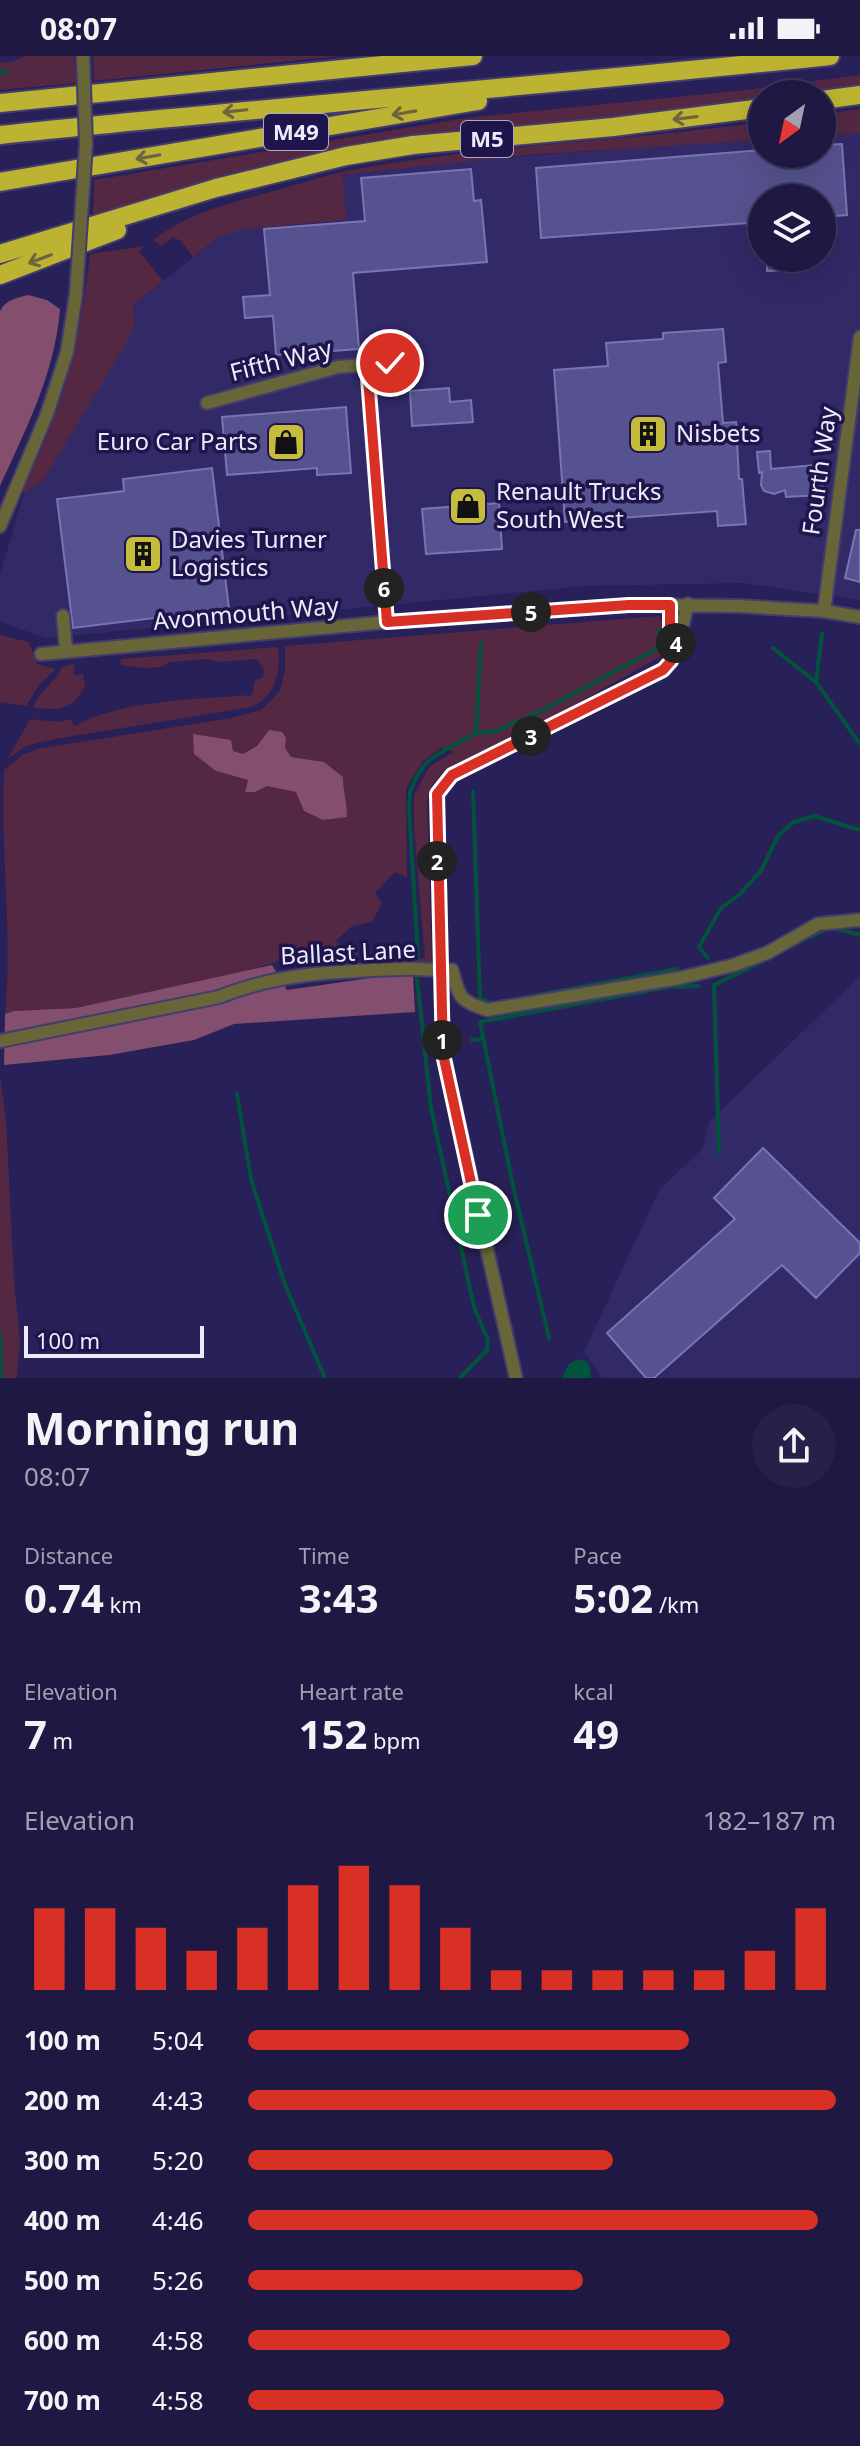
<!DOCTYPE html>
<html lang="en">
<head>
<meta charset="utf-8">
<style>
  :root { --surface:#1e1842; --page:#262149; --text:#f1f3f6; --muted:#a1a0b2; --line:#3c375b; --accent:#d93025 }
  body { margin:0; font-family:"Noto Sans",sans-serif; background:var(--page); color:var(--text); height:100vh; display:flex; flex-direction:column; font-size:30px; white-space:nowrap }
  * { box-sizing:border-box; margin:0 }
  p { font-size:26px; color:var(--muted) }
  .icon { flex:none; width:44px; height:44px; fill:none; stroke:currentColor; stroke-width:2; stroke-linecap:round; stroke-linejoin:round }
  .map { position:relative; height:1322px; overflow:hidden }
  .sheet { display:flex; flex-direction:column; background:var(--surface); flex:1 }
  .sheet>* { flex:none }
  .needle { width:52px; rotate:213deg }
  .buttons { position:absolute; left:748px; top:24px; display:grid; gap:16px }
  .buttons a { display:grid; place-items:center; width:88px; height:88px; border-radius:50%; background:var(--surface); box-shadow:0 8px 32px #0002,0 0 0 2px var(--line); font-size:40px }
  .scale { position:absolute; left:24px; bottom:20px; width:180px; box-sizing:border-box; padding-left:8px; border:4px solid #ebebfa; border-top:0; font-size:22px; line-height:28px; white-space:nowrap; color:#ebebfa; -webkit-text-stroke:6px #1f154c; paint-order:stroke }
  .pin { position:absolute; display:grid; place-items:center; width:68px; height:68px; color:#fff; margin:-34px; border:4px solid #fff; border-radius:50%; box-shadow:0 2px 8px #0007 }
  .km { position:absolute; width:40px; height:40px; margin:-20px; border-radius:50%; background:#222; color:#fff; font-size:22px; line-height:40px; text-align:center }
  .round { display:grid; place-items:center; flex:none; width:84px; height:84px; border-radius:42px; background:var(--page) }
  .head { display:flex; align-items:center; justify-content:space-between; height:136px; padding:0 24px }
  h1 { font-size:44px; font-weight:700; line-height:60px }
  .figures { display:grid; grid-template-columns:repeat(3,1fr); gap:12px; height:136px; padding:8px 24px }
  .figures div { display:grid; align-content:center }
  .figures b { font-size:40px; font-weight:700 }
  .figures small { font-size:22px; font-weight:400 }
  .figures p { font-size:22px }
  .chart { height:224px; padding:16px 24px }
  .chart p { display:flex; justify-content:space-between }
  .chart svg { width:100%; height:144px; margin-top:8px; stroke:var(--accent); stroke-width:6 }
  ul { padding:0 24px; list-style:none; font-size:26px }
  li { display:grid; grid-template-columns:128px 96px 1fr; align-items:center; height:60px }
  li i { height:20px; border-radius:10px; background:var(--accent) }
  .status { display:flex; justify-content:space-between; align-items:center; height:56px; padding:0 40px; background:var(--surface); direction:ltr }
  .status svg { height:22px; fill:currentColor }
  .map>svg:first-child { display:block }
  .built { fill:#322967; fill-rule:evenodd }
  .green { fill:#542742; fill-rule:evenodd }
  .forest { fill:#844f6e }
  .water { fill:#01543b }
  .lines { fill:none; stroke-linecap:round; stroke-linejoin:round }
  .stream { stroke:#01543b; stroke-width:4 }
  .building { fill:#56528f; stroke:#7775b5; stroke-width:2 }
  .minor-casing { stroke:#433c6f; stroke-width:16 }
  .highway-casing { stroke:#433c6f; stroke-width:22 }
  .minor { stroke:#686538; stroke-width:12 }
  .highway { stroke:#bdb333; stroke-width:18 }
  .minor-bridge-casing { stroke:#433c6f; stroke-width:16; stroke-linecap:butt }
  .minor-bridge { stroke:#686538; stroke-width:12 }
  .oneway { stroke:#6e6440 }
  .route-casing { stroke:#fff; stroke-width:16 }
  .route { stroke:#d93025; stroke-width:10 }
  .labels { text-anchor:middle; stroke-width:7; stroke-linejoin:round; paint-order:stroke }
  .shield { fill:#1f154c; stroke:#aeabc6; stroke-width:2 }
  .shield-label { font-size:22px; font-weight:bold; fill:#ebebfa }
  .street-label { font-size:24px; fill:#ebebfa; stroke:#1f154c }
  .poi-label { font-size:24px; fill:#ebebfa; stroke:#1f154c; text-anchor:start }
</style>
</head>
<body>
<div class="status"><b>08:07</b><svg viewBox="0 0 49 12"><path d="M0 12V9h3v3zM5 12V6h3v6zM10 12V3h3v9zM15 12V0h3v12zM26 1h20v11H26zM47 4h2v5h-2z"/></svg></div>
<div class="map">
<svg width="860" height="1322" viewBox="0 0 860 1322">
  <rect width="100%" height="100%" fill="#282058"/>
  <path class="built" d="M 860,77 L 860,544 L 743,527 L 586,530 L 46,582 L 0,566 L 0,519 L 24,437 L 42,426 L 134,270 L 133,249 L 220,180 L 246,173 L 346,164 L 342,119 L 457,105 L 762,82 L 762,98 L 822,98 L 822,78 ZM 762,142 L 822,142 L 822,202 L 762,202 Z
    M 860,920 L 860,1322 L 602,1322 L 584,1296 L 659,1134 L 702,1093 L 709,1066 Z"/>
  <path class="green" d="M 24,0 L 74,0 L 77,27 L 0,34 L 0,7 L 14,5 Z
    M 93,0 L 340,0 L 94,25 Z
    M 860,19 L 860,30 L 804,38 L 762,38 L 762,44 L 679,55 L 364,88 L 258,110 L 93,159 L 94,124 L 466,62 L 747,34 Z
    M 860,53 L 860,77 L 822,80 L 822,58 Z
    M 762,66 L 762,84 L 526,99 L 343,119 L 346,164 L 246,173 L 220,180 L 193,201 L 181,185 L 173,181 L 161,190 L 153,184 C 188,157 229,148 270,136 C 297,129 325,119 352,114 C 487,89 626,85 762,66 Z
    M 145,190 L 139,195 L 163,225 L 133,249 L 134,270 L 126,288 L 42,426 L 24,437 L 21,431 C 63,362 81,277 90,198 Z
    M 659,560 L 666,573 L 666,585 L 669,585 L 665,598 L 560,657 L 447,712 L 431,731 L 427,745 L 432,909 L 415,908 L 414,905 L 425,901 L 414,773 L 414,739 L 429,711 L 454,696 L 441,692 L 423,705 L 406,732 L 407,821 L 395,816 L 375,837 L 382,847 L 372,866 L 352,870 L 336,885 L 342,891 L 357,891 L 358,900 L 279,905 L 247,915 L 76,952 L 14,955 L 5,958 C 13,875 0,797 4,714 L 24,698 L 37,693 L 231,662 L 261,654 L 280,635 L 285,614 L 285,590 ZM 269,674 L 291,701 L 324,706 L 347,751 L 304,755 L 297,736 L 267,730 L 255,736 L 245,735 L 248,724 L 216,715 L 233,695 L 243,698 L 257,690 Z
    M 0,579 L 29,586 L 37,608 L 55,613 L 39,629 L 26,650 L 0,646 Z
    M 278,591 C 281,617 276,640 251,651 L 55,683 L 26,690 L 8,703 L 30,663 L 59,666 L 70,663 L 75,670 C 120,644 200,643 252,639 L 255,624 L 263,621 L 264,614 L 257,603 L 220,606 L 207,603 L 170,606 L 161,611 L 144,612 L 121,609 L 120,603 Z
    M 75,608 L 73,619 L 83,618 L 85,629 C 74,655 58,654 33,652 C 40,633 58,625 62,611 Z
    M 0,1020 L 6,1064 L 14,1224 L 20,1284 L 17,1322 L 0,1322 Z"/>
  <path class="forest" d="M 28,239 L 47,244 L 60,253 C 55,317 26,373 0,430 L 0,255 C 5,244 17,242 28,239 Z
    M 269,674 L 282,676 L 286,682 L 285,692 L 291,701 L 324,706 L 343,721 C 343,736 347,746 347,761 L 323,764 L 304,755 L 296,736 L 267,730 L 255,736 L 245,736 L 248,724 L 216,715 L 194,698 L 193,678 L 231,684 L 233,695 L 243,698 L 257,690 Z
    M 272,909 L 287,934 L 398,918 L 413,919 L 415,956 L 234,968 L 194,984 L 109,999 L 4,1009 L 5,958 L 14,955 L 76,952 Z"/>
  <path class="water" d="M 577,1303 L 586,1305 L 590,1311 L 591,1322 L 562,1322 L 568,1309 Z"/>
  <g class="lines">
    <path class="stream" d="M 0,16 L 7,15
      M 822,577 L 816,626 L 860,688
      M 773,592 L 816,626
      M 476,677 L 481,587
      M 473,735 L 480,942 L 493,948
      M 781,895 L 831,871 L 860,879
      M 418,901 L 409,751 L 410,736 L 417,720 L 426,707 L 438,698 L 476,677 L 496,675 L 545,653 L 656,593 L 660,588 L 659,574
      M 708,902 L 699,891 L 721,852 L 740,838 L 761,815 L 778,780 L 792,767 L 814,760 L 860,774
      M 417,922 L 431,1052 L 474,1251 L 488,1284 L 487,1294 L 460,1322
      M 522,942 L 677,913
      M 472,984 L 483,983
      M 237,1038 L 251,1123 L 284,1226 L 325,1322
      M 719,1097 L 714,929 L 763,905
      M 0,1279 L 1,1322
      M 549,1282 L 513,1130 L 480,966 L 669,931 L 698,930"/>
  </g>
  <path class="building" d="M 842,88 L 847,159 L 822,161 L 822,142 L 762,142 L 762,166 L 541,182 L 536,112 L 762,94 L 762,98 L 822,98 L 822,89 Z
    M 471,113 L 474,145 L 481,144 L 487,206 L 353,217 L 359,293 L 276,299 L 273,260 L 245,262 L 243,241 L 270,239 L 264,173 L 365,165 L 361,122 Z
    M 767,202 L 794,202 L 794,214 L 767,215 Z
    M 723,273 L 726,306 L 718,307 L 723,367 L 736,366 L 739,423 L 742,423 L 746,468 L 718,470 L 717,455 L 565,466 L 554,314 L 608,310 L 606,287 L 663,283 L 663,277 Z
    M 449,332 L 450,346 L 471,344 L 473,366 L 412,370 L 410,335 Z
    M 346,351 L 351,417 L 317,419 L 317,412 L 227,419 L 222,361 Z
    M 770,395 L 771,413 L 826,408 L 821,439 L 786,441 L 785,434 L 774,438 L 764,435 L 761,429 L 762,416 L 759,417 L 757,396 Z
    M 212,412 L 229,553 L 73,572 L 57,443 L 124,435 L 123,423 Z
    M 499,447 L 502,493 L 426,498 L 422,453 Z
    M 856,474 L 860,474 L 860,526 L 845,522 Z
    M 763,1092 L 860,1187 L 860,1197 L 816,1242 L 782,1209 L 654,1322 L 646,1322 L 607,1277 L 735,1163 L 714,1142 Z"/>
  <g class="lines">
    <g class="minor-casing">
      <path id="minor" d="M 367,309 L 387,566
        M 207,347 L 338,311 L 390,307
        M 0,470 L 47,358 L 67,296 L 76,238
        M 670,549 L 670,574 L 677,590 L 688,548
        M 824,555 L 860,281
        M 63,560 L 66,594
        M 41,598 L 387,566 L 629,549 L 738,550 L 824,555 L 860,561
        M 0,985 L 219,941 C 277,917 340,915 402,913 C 419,912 435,915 452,914 C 460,942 458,944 487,954 L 680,922 L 734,909 L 767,897 L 818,868 L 860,864
        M 516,1322 L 443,998 L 437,738 L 452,719 L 663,614 L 671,605 L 677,590"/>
    </g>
    <g class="highway-casing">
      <path id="highway" d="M 822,44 L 860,39
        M 0,47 L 473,0
        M 0,79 C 277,50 554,29 830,0
        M 0,126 L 478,45
        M 0,198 L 216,132 L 346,100 L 413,89 L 613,71 L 762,52
        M 0,219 L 117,174"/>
    </g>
    <use href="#minor" class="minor"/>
    <use href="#highway" class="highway"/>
    <g class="minor-bridge-casing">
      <path id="minor-bridge" d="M 76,238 L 86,88 L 83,0"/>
    </g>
    <use href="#minor-bridge" class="minor-bridge"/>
  </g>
  <defs><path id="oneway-shaft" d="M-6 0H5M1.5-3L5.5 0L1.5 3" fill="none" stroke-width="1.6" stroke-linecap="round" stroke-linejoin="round" transform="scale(2)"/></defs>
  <g class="oneway">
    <use href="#oneway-shaft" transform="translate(235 55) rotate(174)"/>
    <use href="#oneway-shaft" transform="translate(404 57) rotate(170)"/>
    <use href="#oneway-shaft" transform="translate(685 62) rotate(173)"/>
    <use href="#oneway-shaft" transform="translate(148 101) rotate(170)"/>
    <use href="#oneway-shaft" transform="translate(40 203) rotate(159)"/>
  </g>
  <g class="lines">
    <g class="route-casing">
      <path id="route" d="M 390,307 L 367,309 L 387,566 L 629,549 L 670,549 L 670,574 L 677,590 L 671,605 L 663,614 L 452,719 L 437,738 L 443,998 L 478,1159"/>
    </g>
    <use href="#route" class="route"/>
  </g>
  <defs>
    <g id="building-square" transform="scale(2)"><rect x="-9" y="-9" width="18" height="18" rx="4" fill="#c6bc3c" stroke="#1f154c"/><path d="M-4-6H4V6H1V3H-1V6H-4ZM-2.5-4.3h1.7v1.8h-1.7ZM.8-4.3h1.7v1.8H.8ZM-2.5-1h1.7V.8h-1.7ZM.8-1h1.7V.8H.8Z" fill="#111"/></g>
    <g id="shop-square" transform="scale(2)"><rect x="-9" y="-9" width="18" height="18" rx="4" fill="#c6bc3c" stroke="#1f154c"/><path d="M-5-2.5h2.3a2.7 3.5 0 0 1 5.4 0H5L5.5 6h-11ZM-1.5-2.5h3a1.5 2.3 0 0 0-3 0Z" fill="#111"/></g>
  </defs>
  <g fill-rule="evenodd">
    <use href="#building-square" x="648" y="378"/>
    <use href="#shop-square" x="286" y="386"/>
    <use href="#shop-square" x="468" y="450"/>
    <use href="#building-square" x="143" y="498"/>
  </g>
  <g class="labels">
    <g class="shield">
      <rect x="264" y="58" width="64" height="36" rx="6"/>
      <rect x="461" y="65" width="52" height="36" rx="6"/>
    </g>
    <g class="shield-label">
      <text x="296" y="84">M49</text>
      <text x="487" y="91">M5</text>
    </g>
    <g class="street-label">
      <text transform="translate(281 305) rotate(-14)" y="8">Fifth Way</text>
      <text transform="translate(820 415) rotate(-82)" y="8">Fourth Way</text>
      <text transform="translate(246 558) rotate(-5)" y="8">Avonmouth Way</text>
      <text transform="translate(348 897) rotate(-3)" y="8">Ballast Lane</text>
    </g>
    <g class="poi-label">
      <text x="676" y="386">Nisbets</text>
      <text x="258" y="394" text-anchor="end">Euro Car Parts</text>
      <text x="496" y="444">Renault Trucks<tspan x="496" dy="28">South West</tspan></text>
      <text x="171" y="492">Davies Turner<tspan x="171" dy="28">Logistics</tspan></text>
    </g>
  </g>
</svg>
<div class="buttons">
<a><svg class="needle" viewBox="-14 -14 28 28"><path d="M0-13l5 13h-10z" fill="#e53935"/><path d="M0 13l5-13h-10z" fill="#a1a0b2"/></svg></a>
<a><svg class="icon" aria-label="layers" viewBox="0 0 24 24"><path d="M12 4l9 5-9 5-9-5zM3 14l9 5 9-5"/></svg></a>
</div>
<div class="scale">100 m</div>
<div class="pin" style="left:478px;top:1159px;background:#1e9e55"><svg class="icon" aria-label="arrive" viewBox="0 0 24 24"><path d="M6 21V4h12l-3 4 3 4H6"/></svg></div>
<div class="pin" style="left:390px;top:307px;background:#d93025"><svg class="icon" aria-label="check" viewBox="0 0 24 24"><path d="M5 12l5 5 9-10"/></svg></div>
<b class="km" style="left:442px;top:984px">1</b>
<b class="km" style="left:437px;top:805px">2</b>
<b class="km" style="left:531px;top:680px">3</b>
<b class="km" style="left:676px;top:587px">4</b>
<b class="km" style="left:531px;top:556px">5</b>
<b class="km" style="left:384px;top:532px">6</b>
</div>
<section class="sheet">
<div class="head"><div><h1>Morning run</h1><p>08:07</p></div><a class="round"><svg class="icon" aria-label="share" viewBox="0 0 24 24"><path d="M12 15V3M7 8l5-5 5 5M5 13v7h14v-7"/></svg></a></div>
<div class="figures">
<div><p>Distance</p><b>0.74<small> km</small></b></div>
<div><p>Time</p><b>3:43</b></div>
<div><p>Pace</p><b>5:02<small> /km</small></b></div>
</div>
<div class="figures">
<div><p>Elevation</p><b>7<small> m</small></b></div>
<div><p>Heart rate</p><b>152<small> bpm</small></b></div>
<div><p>kcal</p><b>49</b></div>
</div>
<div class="chart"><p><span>Elevation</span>182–187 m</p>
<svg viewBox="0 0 160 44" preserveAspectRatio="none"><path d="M5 44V19M15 44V19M25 44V25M35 44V32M45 44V25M55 44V12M65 44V6M75 44V12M85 44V25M95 44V38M105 44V38M115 44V38M125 44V38M135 44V38M145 44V32M155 44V19"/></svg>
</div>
<ul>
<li><b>100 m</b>5:04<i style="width:75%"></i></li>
<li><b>200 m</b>4:43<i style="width:100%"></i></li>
<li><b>300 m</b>5:20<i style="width:62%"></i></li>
<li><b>400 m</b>4:46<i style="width:97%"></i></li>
<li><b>500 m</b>5:26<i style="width:57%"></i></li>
<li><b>600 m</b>4:58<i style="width:82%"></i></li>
<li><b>700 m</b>4:58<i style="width:81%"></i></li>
</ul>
</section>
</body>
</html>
